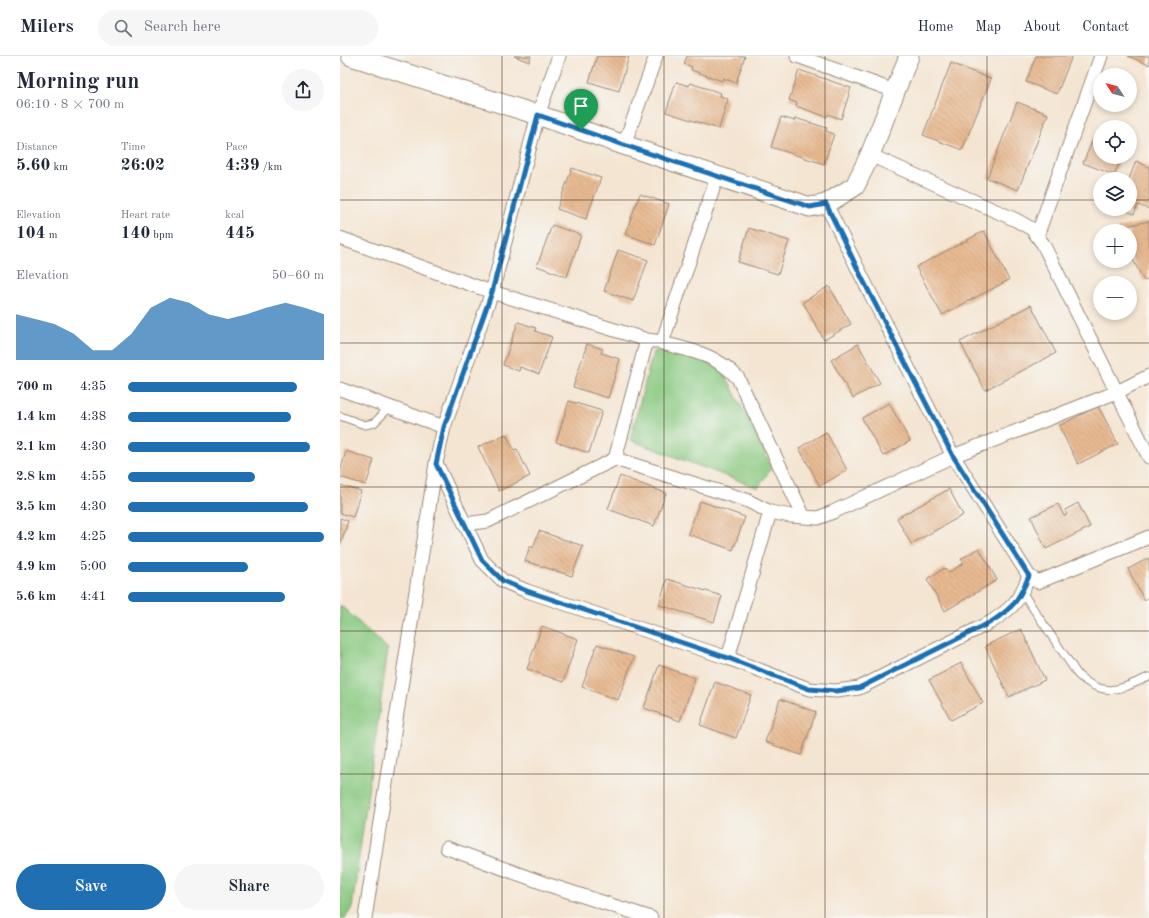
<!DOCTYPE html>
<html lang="en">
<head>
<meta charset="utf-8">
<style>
  :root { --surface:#fff; --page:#f6f6f7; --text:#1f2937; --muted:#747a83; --line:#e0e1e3; --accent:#1f6fb2 }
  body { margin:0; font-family:"Old Standard TT",serif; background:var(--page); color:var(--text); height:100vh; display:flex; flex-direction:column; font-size:15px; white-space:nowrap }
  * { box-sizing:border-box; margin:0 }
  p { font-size:13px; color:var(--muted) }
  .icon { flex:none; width:22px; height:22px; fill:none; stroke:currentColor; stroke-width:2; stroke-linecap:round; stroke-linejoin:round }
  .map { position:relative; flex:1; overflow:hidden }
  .side { display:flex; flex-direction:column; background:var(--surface); width:340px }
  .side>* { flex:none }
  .needle { width:26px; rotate:306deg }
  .controls { position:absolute; left:753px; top:12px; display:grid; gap:8px }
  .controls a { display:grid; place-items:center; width:44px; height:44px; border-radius:50%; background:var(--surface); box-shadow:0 2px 6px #0003; font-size:20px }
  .pin { position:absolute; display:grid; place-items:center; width:34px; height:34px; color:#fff; margin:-41px -17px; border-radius:50% 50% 50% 0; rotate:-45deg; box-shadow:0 0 4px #0007 }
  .pin .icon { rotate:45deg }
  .round { display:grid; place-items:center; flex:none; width:42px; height:42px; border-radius:21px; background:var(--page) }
  .headline { display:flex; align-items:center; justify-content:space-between; height:68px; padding:0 16px }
  h1 { font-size:22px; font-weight:700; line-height:30px }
  .figures { display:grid; grid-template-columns:repeat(3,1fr); gap:6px; height:68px; padding:4px 16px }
  .figures div { display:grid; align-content:center }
  .figures b { font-size:17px; font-weight:700 }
  .figures small { font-size:11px; font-weight:400 }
  .figures p { font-size:11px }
  .chart { height:112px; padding:8px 16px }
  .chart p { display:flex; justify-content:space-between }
  .chart svg { width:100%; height:72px; margin-top:4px; fill:var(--accent); opacity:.7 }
  .primary-button { display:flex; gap:8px; margin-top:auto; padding:8px 16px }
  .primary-button a { flex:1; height:46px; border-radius:24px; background:var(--accent); color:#fff; font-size:16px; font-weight:700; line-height:46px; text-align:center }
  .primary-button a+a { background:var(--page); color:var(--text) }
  ul { padding:0 16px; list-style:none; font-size:13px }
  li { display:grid; grid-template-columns:64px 48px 1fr; align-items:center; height:30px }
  li i { height:10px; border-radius:5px; background:var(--accent) }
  header { display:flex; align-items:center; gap:24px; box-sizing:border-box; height:56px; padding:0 20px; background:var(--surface); border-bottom:1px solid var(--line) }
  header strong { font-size:19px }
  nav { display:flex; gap:22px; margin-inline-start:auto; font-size:14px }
  .search { width:280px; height:36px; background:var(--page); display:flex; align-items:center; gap:10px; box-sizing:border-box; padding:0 14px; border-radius:22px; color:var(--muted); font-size:15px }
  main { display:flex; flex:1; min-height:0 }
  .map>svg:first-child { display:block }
  .park { fill:#89c980; stroke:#627a4f }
  .building { fill:url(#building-back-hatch) }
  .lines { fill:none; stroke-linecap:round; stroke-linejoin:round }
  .lane-casing { stroke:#988878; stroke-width:9 }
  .street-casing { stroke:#988878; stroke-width:15 }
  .secondary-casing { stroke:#988878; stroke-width:21 }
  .lane { stroke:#fff; stroke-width:7 }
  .street { stroke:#fff; stroke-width:13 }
  .secondary { stroke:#fff; stroke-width:19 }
  .route-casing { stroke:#fff; stroke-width:8 }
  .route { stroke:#1f6fb2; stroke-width:5 }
  .grid { fill:none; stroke:#3b2a1e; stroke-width:1; stroke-opacity:0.55 }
</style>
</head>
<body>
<header>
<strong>Milers</strong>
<div class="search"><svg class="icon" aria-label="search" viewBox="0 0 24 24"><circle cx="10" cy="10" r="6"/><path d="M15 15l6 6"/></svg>Search here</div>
<nav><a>Home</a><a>Map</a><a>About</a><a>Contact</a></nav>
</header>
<main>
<section class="side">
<div class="headline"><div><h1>Morning run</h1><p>06:10 · 8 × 700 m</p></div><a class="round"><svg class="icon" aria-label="share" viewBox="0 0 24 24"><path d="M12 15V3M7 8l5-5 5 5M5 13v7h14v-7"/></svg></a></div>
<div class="figures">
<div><p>Distance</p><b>5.60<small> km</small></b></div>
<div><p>Time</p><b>26:02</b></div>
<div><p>Pace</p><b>4:39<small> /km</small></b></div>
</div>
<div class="figures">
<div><p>Elevation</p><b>104<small> m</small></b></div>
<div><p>Heart rate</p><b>140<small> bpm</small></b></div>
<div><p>kcal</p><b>445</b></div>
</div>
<div class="chart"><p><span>Elevation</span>50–60 m</p>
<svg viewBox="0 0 160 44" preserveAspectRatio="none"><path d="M0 44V16L10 19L20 22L30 28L40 38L50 38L60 28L70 12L80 6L90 9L100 16L110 19L120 16L130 12L140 9L150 12L160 16V44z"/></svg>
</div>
<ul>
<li><b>700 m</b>4:35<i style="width:86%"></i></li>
<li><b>1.4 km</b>4:38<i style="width:83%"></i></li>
<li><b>2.1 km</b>4:30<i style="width:93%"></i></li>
<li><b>2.8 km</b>4:55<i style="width:65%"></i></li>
<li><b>3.5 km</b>4:30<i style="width:92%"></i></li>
<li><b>4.2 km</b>4:25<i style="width:100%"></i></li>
<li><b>4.9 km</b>5:00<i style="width:61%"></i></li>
<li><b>5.6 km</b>4:41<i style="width:80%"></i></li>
</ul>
<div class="primary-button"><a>Save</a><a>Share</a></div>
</section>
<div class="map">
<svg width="809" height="862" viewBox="0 0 809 862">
  <defs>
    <pattern id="building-back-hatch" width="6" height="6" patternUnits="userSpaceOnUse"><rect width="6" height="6" fill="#e7b991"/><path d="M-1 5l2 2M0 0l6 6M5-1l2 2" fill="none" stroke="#c79f7d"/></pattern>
  </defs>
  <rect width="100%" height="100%" fill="#f6f6f2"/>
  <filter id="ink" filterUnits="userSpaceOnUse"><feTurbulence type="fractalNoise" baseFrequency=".025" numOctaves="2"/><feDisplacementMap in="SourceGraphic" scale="8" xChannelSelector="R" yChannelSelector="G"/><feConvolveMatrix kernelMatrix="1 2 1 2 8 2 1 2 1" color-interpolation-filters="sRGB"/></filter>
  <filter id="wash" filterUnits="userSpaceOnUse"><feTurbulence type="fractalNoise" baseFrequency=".012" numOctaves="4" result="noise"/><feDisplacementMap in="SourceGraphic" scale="16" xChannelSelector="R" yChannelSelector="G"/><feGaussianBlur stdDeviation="0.9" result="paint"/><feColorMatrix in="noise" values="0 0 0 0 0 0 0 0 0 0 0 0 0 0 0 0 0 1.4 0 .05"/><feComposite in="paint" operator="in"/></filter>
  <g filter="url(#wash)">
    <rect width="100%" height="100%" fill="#f4e5d2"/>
    <path class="park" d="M 327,293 L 369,307 L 383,314 L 432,411 L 418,432 L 290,384 L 313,296 Z
      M 0,549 L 48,593 L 12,852 L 5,862 L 0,862 Z"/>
    <g id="blocks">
      <path class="building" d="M 174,0 L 191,0 L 189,6 Z
        M 257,0 L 289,0 L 279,35 L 249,26 Z
        M 347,0 L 405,0 L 396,27 L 383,22 L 382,25 L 351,14 L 352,11 L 344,8 Z
        M 696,0 L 732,0 L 717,38 L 686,26 Z
        M 788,0 L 809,0 L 809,9 Z
        M 611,7 L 651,23 L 622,94 L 583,79 Z
        M 459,14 L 511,32 L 501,63 L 488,58 L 487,61 L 456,50 L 457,47 L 449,44 Z
        M 336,26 L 349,30 L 350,27 L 381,37 L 380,40 L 388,43 L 379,73 L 326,56 Z
        M 677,46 L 708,58 L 678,134 L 647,122 Z
        M 441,61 L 455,65 L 455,62 L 487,72 L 486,75 L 494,78 L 484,108 L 431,91 Z
        M 753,83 L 760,86 L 760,101 L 782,101 L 774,119 L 743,107 Z
        M 796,105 L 809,111 L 809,153 L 798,149 L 794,158 L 783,153 L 790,153 L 790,123 L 789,123 Z
        M 232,112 L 261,122 L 246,163 L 217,153 Z
        M 300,138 L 329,148 L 315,189 L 285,178 Z
        M 809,165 L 809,222 L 804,225 L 790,198 L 790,175 L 778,175 L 777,172 Z
        M 212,169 L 241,179 L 227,221 L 197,210 Z
        M 409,172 L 449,185 L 438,218 L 398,206 Z
        M 644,175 L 669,224 L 602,259 L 576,211 Z
        M 278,194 L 308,204 L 293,245 L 264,235 Z
        M 489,230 L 511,268 L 484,284 L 463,246 Z
        M 691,249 L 716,297 L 645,334 L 620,286 Z
        M 178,266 L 196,272 L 195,275 L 212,281 L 199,318 L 180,311 L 179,315 L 163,309 Z
        M 247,288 L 263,293 L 261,297 L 280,303 L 268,342 L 233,331 Z
        M 518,288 L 540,327 L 513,342 L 491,304 Z
        M 229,345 L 262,355 L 249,397 L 216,386 Z
        M 549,347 L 570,385 L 543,400 L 522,362 Z
        M 758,350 L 778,388 L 738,408 L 719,370 Z
        M 486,376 L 507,414 L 480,430 L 459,392 Z
        M 166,378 L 174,394 L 177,393 L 190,420 L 159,435 L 138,391 Z
        M 6,395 L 34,404 L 26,429 L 0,421 L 0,416 Z
        M 280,420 L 326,437 L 314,470 L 268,453 Z
        M 0,429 L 21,435 L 13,461 L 0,457 Z
        M 609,433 L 623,459 L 571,488 L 557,462 Z
        M 360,445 L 405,461 L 393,494 L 348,478 Z
        M 738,447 L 750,471 L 706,493 L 691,461 L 718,448 L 724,460 L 727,459 L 725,454 Z
        M 0,462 L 8,465 L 0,489 Z
        M 199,475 L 243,490 L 232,520 L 185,505 L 190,490 L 193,492 Z
        M 639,492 L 657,524 L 605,555 L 587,523 L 605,512 L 608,517 L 624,507 L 621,503 Z
        M 809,502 L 809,541 L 804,544 L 788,513 Z
        M 327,523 L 382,540 L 374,566 L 319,549 Z
        M 202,570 L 238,583 L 223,626 L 187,613 Z
        M 681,573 L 705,624 L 669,641 L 645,590 Z
        M 257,588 L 294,601 L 278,644 L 242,631 Z
        M 621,607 L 643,647 L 611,664 L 589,624 Z
        M 319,609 L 355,622 L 340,665 L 304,652 Z
        M 375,626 L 411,639 L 396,682 L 360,669 Z
        M 440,643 L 476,656 L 461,699 L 425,686 Z"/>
    </g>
  </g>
  <g filter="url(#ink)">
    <use href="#blocks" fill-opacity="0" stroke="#988878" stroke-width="1"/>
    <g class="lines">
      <g class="lane-casing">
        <path id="lane" d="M 0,360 L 25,369 L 34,367 L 50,351
          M 682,536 L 738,619 C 765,643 780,633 809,621"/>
      </g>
      <g class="street-casing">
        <path id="street" d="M 219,0 L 198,59 L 152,236 L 104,371 L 96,407 L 142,504 L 163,525 L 187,535 L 388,602 L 469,633 L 496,635 L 519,632 L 651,566 C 674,551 679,545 689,520
          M 457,0 L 555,35
          M 284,89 L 316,0
          M 530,99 L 676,164 L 692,173 L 703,188 L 809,401
          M 377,121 L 322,287 C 352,295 376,298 398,322 L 464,461
          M 486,148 L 523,223 L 613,400 L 689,520 L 698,526 L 809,481
          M 697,180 L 761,0
          M 0,182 L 152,236 L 307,284
          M 0,333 L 104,371
          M 275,403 L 406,444 L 430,456 L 451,460 L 478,462 L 493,456 L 613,400 L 777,336 L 809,320
          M 125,468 L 148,465 L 275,403 L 307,284 L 315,285
          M 388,602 L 430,456
          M 107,792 L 209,829 L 311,862
          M 25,862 L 96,407"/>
      </g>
      <g class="secondary-casing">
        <path id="secondary" d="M 11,0 L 198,59 L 284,89 L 470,151 L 486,148 L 515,130 L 530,99 L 569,0"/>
      </g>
      <use href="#lane" class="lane"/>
      <use href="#street" class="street"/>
      <use href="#secondary" class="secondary"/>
    </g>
  </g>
  <g class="lines" filter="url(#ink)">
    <g class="route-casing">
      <path id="route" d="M 198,59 L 284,89 L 470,151 L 486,148 L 523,224 L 613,400 L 689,520 C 678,545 674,551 651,566 L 519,632 L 496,635 L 469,633 L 388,602 L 187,535 L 163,525 L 142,504 L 96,408 L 104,371 L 152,236 Z"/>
    </g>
    <use href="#route" class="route"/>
  </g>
  <path class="grid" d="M 162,0 L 162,862M 324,0 L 324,862M 485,0 L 485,862M 647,0 L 647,862M 0,144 L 760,144M 790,144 L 809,144M 0,287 L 809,287M 0,431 L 809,431M 0,575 L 809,575M 0,718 L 809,718"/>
</svg>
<div class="controls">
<a><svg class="needle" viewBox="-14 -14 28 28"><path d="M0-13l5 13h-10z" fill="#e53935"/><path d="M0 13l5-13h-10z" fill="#747a83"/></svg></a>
<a><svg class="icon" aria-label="locate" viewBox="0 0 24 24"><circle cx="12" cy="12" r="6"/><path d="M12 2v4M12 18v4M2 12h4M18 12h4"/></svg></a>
<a><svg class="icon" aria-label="layers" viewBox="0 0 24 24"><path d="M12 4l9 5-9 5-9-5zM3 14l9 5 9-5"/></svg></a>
<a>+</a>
<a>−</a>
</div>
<div class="pin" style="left:241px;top:74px;background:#1e9e55"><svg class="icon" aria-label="arrive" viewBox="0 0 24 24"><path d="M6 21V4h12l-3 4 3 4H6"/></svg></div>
</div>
</main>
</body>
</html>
